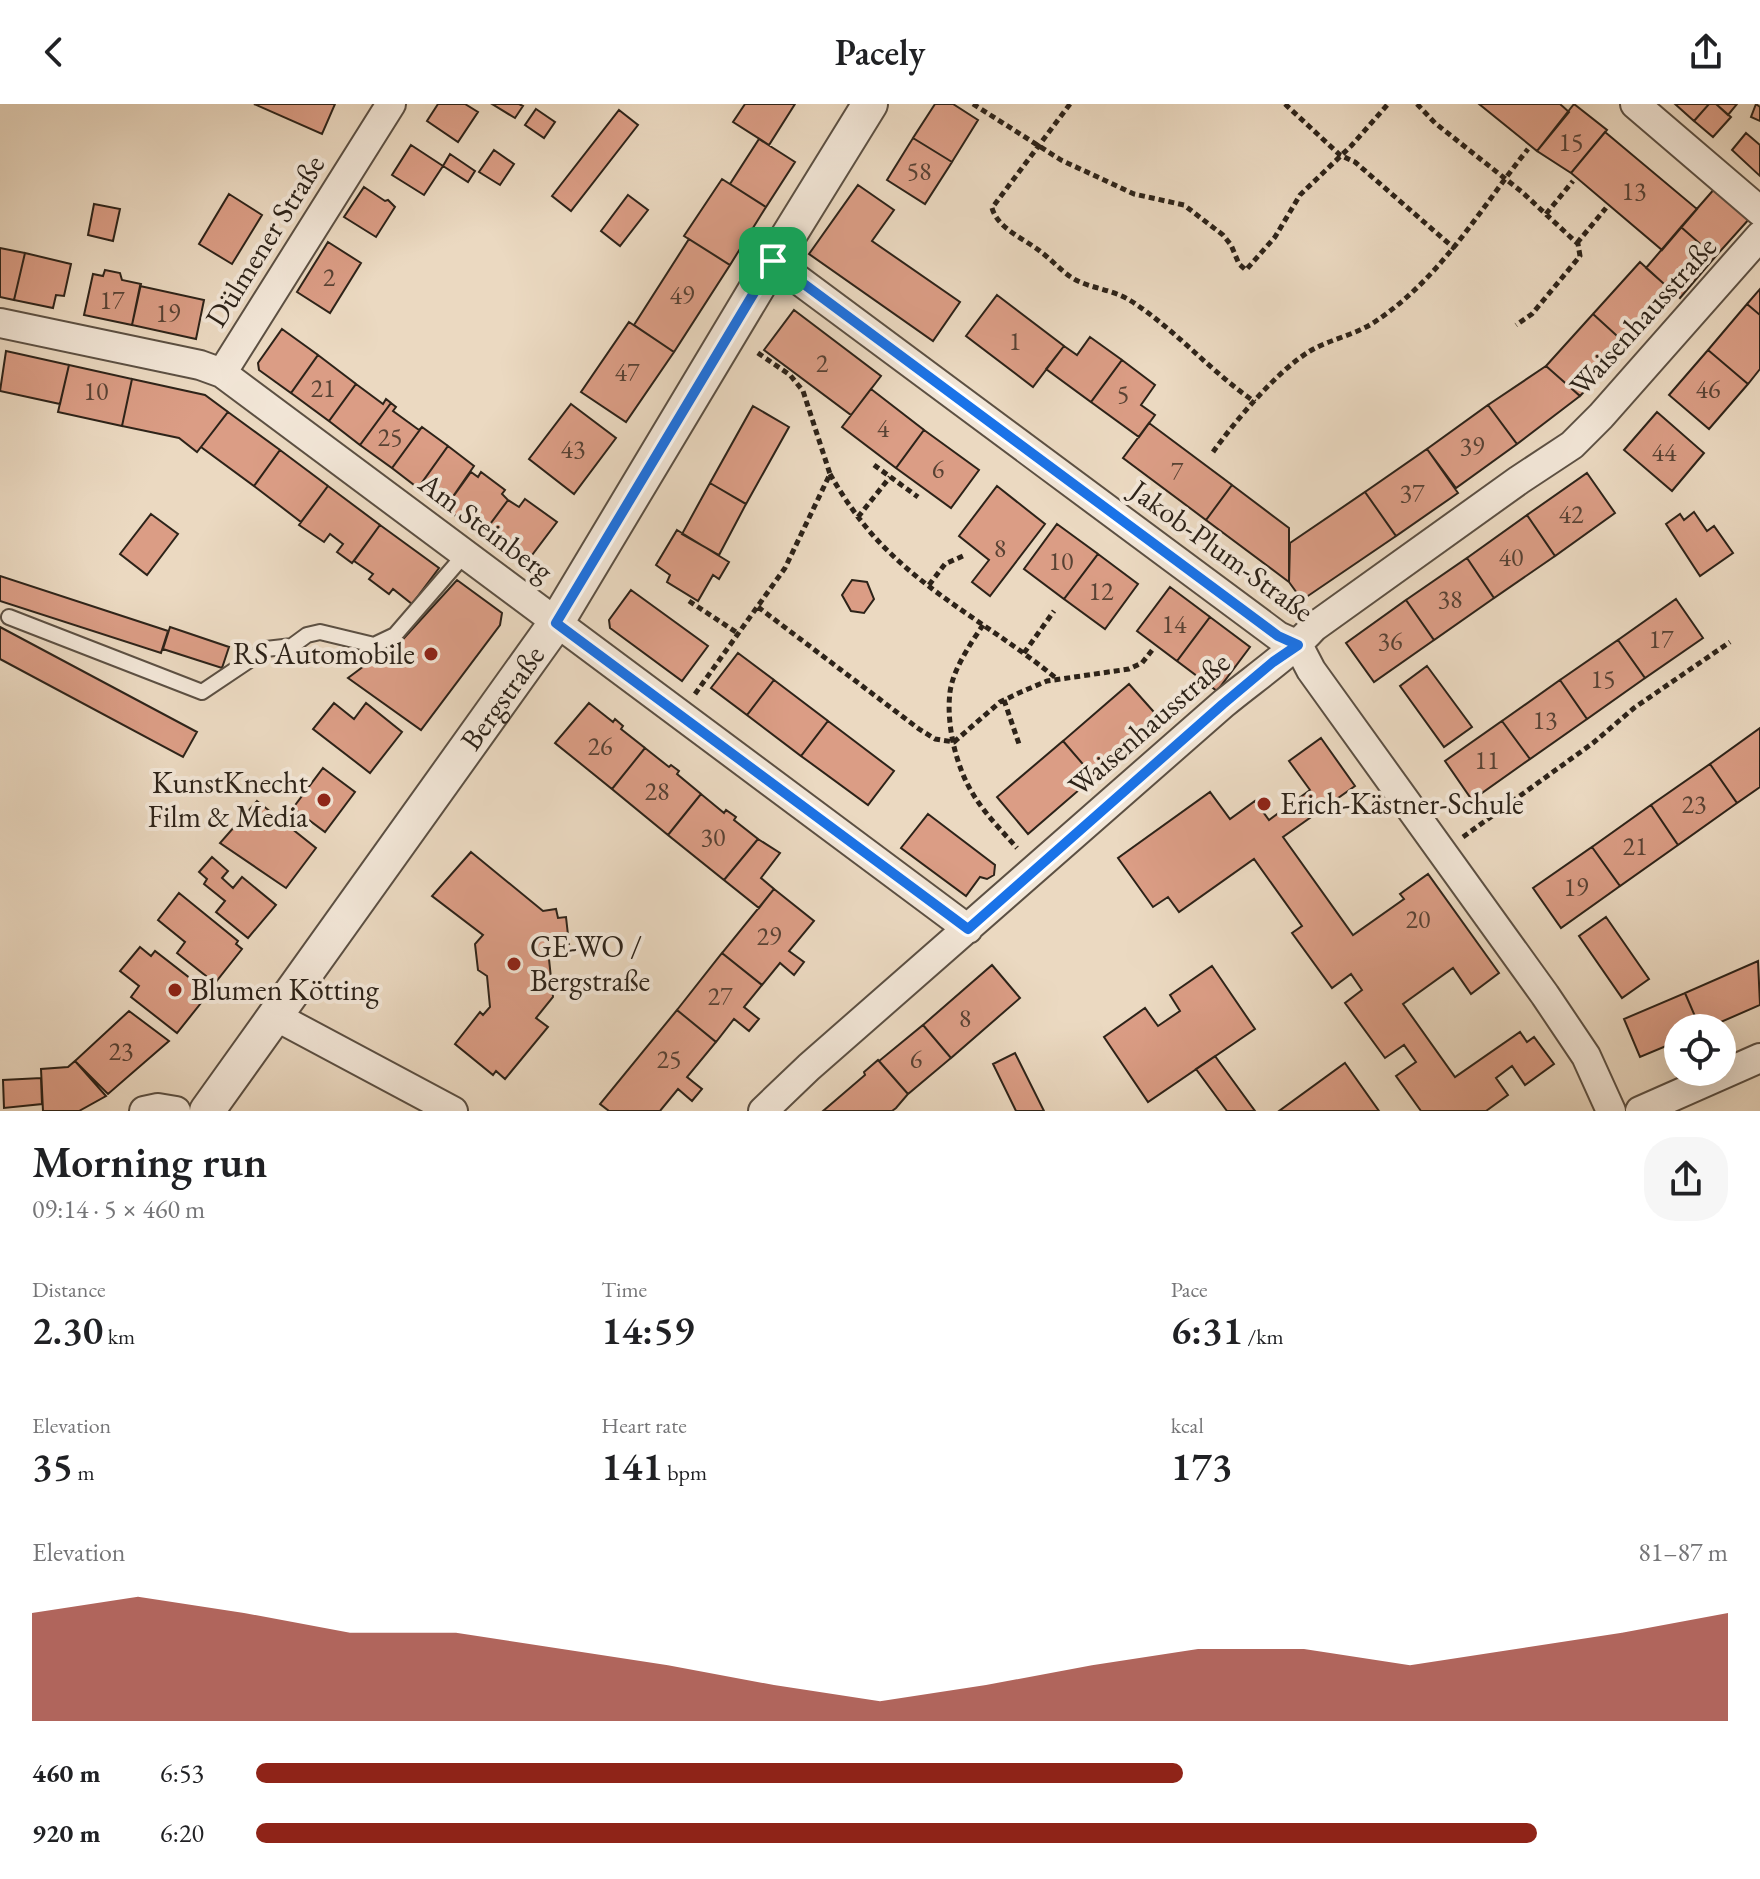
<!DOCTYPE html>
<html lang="en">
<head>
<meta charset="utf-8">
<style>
  :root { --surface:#fff; --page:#f6f6f6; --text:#202124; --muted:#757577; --accent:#8f2418 }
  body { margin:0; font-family:"EB Garamond",serif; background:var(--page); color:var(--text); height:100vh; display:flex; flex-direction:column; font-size:30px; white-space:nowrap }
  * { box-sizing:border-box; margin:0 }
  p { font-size:26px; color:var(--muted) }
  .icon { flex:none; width:44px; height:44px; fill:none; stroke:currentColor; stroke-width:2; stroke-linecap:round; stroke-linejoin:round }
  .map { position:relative; height:1007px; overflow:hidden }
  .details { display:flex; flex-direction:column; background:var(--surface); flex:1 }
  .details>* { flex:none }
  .tools { position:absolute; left:1664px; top:910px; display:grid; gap:16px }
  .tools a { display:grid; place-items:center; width:72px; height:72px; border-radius:50%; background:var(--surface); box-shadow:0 8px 32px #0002; font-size:40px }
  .pin { position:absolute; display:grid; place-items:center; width:68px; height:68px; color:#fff; margin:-34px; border-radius:16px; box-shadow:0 4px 12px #0006 }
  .round { display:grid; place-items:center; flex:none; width:84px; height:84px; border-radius:32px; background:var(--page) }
  .head { display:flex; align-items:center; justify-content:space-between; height:136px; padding:0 32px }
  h1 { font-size:44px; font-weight:600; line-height:60px }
  .metrics { display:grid; grid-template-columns:repeat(3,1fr); gap:12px; height:136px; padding:8px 32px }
  .metrics div { display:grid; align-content:center }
  .metrics b { font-size:40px; font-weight:600 }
  .metrics small { font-size:22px; font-weight:400 }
  .metrics p { font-size:22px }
  .chart { height:224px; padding:16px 32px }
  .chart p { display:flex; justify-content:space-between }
  .chart svg { width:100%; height:144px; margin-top:8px; fill:var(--accent); opacity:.7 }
  ul { padding:0 32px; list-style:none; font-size:26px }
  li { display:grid; grid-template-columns:128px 96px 1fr; align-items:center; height:60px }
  li i { height:20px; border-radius:10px; background:var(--accent) }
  header { display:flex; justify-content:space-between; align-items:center; height:104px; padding:0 32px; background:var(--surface); font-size:36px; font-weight:600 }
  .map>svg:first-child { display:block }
  .building { fill:#db9d85; stroke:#2d2319; stroke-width:2 }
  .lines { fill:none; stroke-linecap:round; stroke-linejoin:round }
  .service-casing { stroke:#5c5043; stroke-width:18 }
  .minor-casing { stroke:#5c5043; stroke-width:32 }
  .tertiary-casing { stroke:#5c5043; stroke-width:38 }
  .path { stroke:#2d2319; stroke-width:5; stroke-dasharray:6 4; stroke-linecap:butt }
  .service { stroke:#f2e6d7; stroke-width:14 }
  .minor { stroke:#f2e6d7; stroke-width:28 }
  .tertiary { stroke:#f2e6d7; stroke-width:34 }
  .route-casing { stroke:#fff; stroke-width:16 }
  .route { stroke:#1a73e8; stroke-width:10 }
  .poi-dot { fill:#8f2418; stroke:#f2e6d7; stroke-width:3 }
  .labels { text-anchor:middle; stroke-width:8; stroke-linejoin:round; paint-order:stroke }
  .number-label { font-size:26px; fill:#584234 }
  .street-label { font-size:30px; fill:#2d2319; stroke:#f2e6d7 }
  .poi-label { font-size:30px; fill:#2d2319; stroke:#f2e6d7; text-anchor:start }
</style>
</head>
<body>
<header><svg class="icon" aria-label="back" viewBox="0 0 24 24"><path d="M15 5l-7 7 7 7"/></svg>Pacely<svg class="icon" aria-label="share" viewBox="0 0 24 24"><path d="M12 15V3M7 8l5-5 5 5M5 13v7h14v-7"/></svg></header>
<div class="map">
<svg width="1760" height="1007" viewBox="0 0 1760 1007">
  <rect width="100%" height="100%" fill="#ebd9c1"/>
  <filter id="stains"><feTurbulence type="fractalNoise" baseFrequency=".0025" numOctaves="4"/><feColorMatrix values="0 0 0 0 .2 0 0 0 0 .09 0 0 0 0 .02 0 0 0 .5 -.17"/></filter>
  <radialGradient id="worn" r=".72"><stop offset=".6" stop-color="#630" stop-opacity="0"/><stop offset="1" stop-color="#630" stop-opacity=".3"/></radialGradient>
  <path class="building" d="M 254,0 L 335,0 L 322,30 Z
    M 438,0 L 465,0 L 478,8 L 458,38 L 427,17 Z
    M 492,0 L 519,0 L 523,2 L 515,14 Z
    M 745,0 L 795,0 L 769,41 L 733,18 Z
    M 935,0 L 953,0 L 978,16 L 952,58 L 913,34 Z
    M 1479,0 L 1560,0 L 1569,8 L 1537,47 Z
    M 1574,0 L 1607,26 L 1571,69 L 1537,47 Z
    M 1675,0 L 1709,0 L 1694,17 Z
    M 1709,0 L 1716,0 L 1731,13 L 1713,33 L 1694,17 Z
    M 1716,0 L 1737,0 L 1728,11 Z
    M 1756,0 L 1760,3 L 1760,17 L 1751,13 Z
    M 536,5 L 555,18 L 544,34 L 525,21 Z
    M 619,6 L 638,21 L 571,107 L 552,92 Z
    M 1605,28 L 1697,105 L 1662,146 L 1571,69 Z
    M 1746,29 L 1760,41 L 1760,72 L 1732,46 Z
    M 913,34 L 952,58 L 925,100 L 887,76 Z
    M 759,35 L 795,58 L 766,103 L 730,80 Z
    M 411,41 L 443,62 L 424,91 L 392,71 Z
    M 494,46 L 514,60 L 500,81 L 479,68 Z
    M 450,50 L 475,67 L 468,78 L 443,62 Z
    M 722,75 L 766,103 L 730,161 L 684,132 Z
    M 858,81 L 894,106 L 872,137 L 960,198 L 933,237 L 809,150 Z
    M 364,83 L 385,97 L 388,96 L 395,103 L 376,133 L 344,113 Z
    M 1716,83 L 1750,114 L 1715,153 L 1681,123 Z
    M 229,90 L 262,111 L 232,160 L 199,140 Z
    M 628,91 L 648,106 L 620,142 L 601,127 Z
    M 94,100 L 120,105 L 113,137 L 88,131 Z
    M 1681,123 L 1715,153 L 1680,194 L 1646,164 Z
    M 689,135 L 730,161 L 674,248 L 634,221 Z
    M 328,138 L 361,159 L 330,209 L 297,188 Z
    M 0,144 L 25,149 L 14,196 L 0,193 Z
    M 25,149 L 71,160 L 64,192 L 56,191 L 53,204 L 14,196 Z
    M 1640,158 L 1674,189 L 1627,241 L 1593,210 Z
    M 105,166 L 120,169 L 122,176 L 141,180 L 132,221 L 84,211 L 93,170 L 103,172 Z
    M 140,182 L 204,196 L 196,235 L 132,221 Z
    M 1760,185 L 1760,211 L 1747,200 Z
    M 997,191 L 1064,242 L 1033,283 L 966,232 Z
    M 1747,200 L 1760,211 L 1760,265 L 1748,280 L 1708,246 Z
    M 794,206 L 881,272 L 851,311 L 764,246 Z
    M 1593,210 L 1627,241 L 1580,292 L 1546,262 Z
    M 629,218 L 674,248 L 626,318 L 581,288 Z
    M 282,225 L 318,251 L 291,289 L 259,266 L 258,259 Z
    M 1090,233 L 1122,256 L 1091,298 L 1046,265 L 1064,242 L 1077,251 Z
    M 1708,246 L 1748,280 L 1709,325 L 1669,291 Z
    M 6,247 L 69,261 L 60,300 L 0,287 Z
    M 318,251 L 356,280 L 329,317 L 291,289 Z
    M 1122,256 L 1155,281 L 1141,301 L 1155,311 L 1139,333 L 1091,298 Z
    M 69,261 L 132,275 L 122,322 L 58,308 Z
    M 1546,262 L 1580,292 L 1517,340 L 1488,301 Z
    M 132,275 L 205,291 L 228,308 L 197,348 L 179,334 L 122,322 Z
    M 356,280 L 383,300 L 386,295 L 391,299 L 360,341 L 329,317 Z
    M 871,285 L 924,326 L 896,364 L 842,323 Z
    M 391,299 L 396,303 L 393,307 L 419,326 L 422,323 L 392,364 L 360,341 Z
    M 571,300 L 616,334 L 574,390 L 529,355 Z
    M 1488,301 L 1517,340 L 1456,384 L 1427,345 Z
    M 753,302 L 789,323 L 746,400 L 710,379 Z
    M 228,308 L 280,346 L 254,382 L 201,343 Z
    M 1657,308 L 1704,349 L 1672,387 L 1624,346 Z
    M 1149,319 L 1232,381 L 1206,416 L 1123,354 Z
    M 422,323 L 448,342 L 418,384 L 392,364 Z
    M 924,326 L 979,366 L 951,404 L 896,364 Z
    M 448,342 L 474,362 L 445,404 L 418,384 Z
    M 1427,345 L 1458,389 L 1396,432 L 1365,388 Z
    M 280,346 L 328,382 L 301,418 L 254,382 Z
    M 471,368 L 478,373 L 481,368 L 505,386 L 502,390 L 508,396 L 482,431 L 445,404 Z
    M 1587,369 L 1615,409 L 1555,452 L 1527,411 Z
    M 710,379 L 746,400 L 719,451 L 682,430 Z
    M 1232,381 L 1289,424 L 1289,478 L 1206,416 Z
    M 328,382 L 380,421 L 352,459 L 337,448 L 343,440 L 330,430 L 324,438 L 299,421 Z
    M 997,382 L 1045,420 L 990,492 L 972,478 L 989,456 L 959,432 Z
    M 1365,388 L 1396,432 L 1302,496 L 1289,478 L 1290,439 Z
    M 525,395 L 557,418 L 529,455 L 517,457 L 482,431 L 508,396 L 519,403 Z
    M 1694,408 L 1707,427 L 1714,422 L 1733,449 L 1700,472 L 1666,420 L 1680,410 L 1684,416 Z
    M 151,410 L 178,430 L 147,471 L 120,450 Z
    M 1527,411 L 1555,452 L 1494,494 L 1467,454 Z
    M 1057,420 L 1098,450 L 1064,495 L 1024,465 Z
    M 380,421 L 439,464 L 412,500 L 393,485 L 389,490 L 369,475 L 373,470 L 354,457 Z
    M 677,426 L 729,458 L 719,475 L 713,471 L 698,497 L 667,478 L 670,471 L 656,461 Z
    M 1098,450 L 1138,480 L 1105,525 L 1064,495 Z
    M 1467,454 L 1494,494 L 1434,536 L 1406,496 Z
    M 0,472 L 168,527 L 161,549 L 0,497 Z
    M 457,476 L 502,509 L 500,521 L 421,626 L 348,574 L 372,556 L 396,543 Z
    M 852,476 L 867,478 L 874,495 L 864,509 L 851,507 L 842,491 Z
    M 1170,483 L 1210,513 L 1177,557 L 1137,527 Z
    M 631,486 L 708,542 L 682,577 L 610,524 L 609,516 Z
    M 1676,495 L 1703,534 L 1645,574 L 1618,536 Z
    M 1406,496 L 1434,536 L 1374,578 L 1346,539 Z
    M 1210,513 L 1250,543 L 1217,587 L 1177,557 Z
    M 0,523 L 197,628 L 183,653 L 0,555 Z
    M 170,523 L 229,543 L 222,564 L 163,545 Z
    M 1618,536 L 1645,574 L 1587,615 L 1560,576 Z
    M 738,549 L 774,576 L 747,611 L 711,584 Z
    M 1427,562 L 1472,623 L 1444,643 L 1400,582 Z
    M 774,576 L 828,617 L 801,652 L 747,611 Z
    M 1560,576 L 1587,615 L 1530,655 L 1502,617 Z
    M 1129,580 L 1161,616 L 1094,673 L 1063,637 Z
    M 334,599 L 354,615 L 366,599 L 402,628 L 370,669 L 313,625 Z
    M 589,599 L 613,618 L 615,615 L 623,622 L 621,625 L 645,644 L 612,685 L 555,639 Z
    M 828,617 L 894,667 L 868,701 L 801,652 Z
    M 1502,617 L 1530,655 L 1472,696 L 1445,657 Z
    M 1760,624 L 1760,683 L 1737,699 L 1710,660 Z
    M 1321,634 L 1355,682 L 1283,733 L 1353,831 L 1404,795 L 1400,790 L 1428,770 L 1499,869 L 1471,890 L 1453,864 L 1403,900 L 1455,973 L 1520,928 L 1527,938 L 1534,933 L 1554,960 L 1525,981 L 1512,962 L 1496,974 L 1508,991 L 1486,1007 L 1421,1007 L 1396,972 L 1416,958 L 1404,941 L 1385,954 L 1345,899 L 1362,886 L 1351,870 L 1332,884 L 1292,829 L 1302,822 L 1254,755 L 1179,808 L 1168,793 L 1153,803 L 1118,754 L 1210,688 L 1230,715 L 1255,697 L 1269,716 L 1310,686 L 1289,657 Z
    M 1063,637 L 1094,673 L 1028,730 L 997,693 Z
    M 645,644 L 669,663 L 671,661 L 679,667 L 677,670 L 701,690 L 668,731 L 612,685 Z
    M 1710,660 L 1737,699 L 1678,741 L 1651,701 Z
    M 323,664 L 355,688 L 325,728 L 293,704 Z
    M 701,690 L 724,709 L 726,706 L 736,713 L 734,716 L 758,735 L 724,776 L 668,731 Z
    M 257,697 L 316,744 L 286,784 L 220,739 Z
    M 1651,701 L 1678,741 L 1620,782 L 1592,743 Z
    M 928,710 L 995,761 L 994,771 L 987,775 L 980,773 L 966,792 L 901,744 Z
    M 758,735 L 780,749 L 761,774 L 774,785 L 759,804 L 724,776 Z
    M 1592,743 L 1620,782 L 1561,824 L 1533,784 Z
    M 471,748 L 543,807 L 556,805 L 558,814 L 566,813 L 569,840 L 553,842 L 555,854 L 549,855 L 553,893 L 536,914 L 548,923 L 505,975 L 496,967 L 493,971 L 455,940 L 480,908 L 483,911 L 490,903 L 487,872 L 478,866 L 475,840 L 483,831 L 432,792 Z
    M 212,753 L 228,767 L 222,774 L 233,784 L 242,773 L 276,801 L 248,834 L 216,808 L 225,797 L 204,780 L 207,775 L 199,768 Z
    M 774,785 L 814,817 L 789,847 L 804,858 L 794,871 L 780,859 L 762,881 L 722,849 Z
    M 179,789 L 238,837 L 236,840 L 242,845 L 215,879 L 177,849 L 185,838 L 158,816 Z
    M 1606,813 L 1649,875 L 1622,894 L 1579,832 Z
    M 140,843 L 151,852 L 155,847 L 209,889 L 177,929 L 131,893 L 139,882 L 120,867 Z
    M 722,849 L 762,881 L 744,903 L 759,915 L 749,927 L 734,915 L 716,938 L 677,906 Z
    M 1758,857 L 1760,901 L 1707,924 L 1700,924 L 1685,889 Z
    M 992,861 L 1020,894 L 951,954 L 923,921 Z
    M 1212,862 L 1255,925 L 1148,998 L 1104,933 L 1145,904 L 1158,922 L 1180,907 L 1170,891 Z
    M 1685,889 L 1700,924 L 1678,924 L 1678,937 L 1640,953 L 1624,915 Z
    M 677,906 L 716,938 L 687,973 L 702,985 L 692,997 L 678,985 L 660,1007 L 609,1007 L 600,1000 Z
    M 129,907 L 169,937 L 108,990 L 75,957 Z
    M 923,921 L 951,954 L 908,990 L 879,957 Z
    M 1015,949 L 1044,1007 L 1016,1007 L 993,960 Z
    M 1215,952 L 1255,1007 L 1227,1007 L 1196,965 Z
    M 878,956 L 908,990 L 896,1004 L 892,1007 L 823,1007 L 865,971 L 864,968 Z
    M 75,957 L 106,992 L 79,1007 L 43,1007 L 41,965 L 68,963 Z
    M 1345,959 L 1379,1007 L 1279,1007 Z
    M 41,974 L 42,1000 L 4,1004 L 3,976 Z"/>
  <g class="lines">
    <g class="service-casing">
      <path id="service" d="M 9,513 L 202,588 L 266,545 L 292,542 L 307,531 L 320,528 L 374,541 L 395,531 L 465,450"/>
    </g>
    <g class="minor-casing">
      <path id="minor" d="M 1635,0 L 1760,107
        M 773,157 L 1278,532 L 1298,541 L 1311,566 L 1545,891 L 1586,952 L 1611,1007
        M 0,219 L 200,261 L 222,269 L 968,825
        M 222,269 L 391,0
        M 275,912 L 453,1007
        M 144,1007 L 158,1004 L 176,1007
        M 763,1007 L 809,963 L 1223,600 C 1253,575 1288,552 1314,523 L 1519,376 L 1572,341 L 1601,312 L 1760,132
        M 1640,1007 L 1760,954"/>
    </g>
    <g class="tertiary-casing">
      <g id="tertiary">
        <path id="s1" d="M 207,1007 L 556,519 L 773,157 L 870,0"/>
      </g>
    </g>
    <path class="path" d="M 973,0 L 1061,56 L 1134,90 L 1184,101 L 1223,131 L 1231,141 L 1239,160 L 1246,166 L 1275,133 L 1300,91 L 1351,42 L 1388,0
      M 1070,0 L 992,104 C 998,125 1025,135 1041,148 C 1052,156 1062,168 1074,175 C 1092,185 1112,185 1131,197 C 1176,226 1211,268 1255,298
      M 1285,0 L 1340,51 L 1355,58 L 1455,145
      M 1417,0 L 1435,19 L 1522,88 L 1578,140 L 1580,152 L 1532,210 L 1516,221
      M 1546,110 L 1573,77
      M 1577,139 L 1606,104
      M 1213,348 C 1236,316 1277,267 1310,247 C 1330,235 1356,231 1376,217 C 1442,173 1480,105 1528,45
      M 874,361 L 918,393
      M 830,370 C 846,398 865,425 889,448 C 939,497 1003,530 1057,575
      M 858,413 L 890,373
      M 929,481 L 945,460 L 965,451
      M 689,497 L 739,530
      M 758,503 L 919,625 L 935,635 L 954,638 L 1000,598 L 1021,588 L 1047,577 L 1129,565 L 1142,559 L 1153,545
      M 983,521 C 971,539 953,565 950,588 C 946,620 956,663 973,690 C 985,710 1002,727 1017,744
      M 1024,549 L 1054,507
      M 695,590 L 785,464 L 830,370 L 803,287 L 790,271 L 755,247
      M 1004,596 L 1019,640
      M 1463,733 L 1593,639 L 1634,604 L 1730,538"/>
    <use href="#service" class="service"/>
    <use href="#minor" class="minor"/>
    <use href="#tertiary" class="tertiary"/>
  </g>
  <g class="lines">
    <g class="route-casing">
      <path id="route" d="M 773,157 L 1278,532 L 1298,541 L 1273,558 L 1223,600 L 968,825 L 556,519 Z"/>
    </g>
    <use href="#route" class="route"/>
  </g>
  <g class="poi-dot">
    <circle cx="431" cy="550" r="8"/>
    <circle cx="324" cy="696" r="8"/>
    <circle cx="1264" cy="700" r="8"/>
    <circle cx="514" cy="860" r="8"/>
    <circle cx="175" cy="886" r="8"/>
  </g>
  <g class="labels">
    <g class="number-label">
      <text x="1571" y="47">15</text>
      <text x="919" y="76">58</text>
      <text x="1634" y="96">13</text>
      <text x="329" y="182">2</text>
      <text x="682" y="200">49</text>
      <text x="112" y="205">17</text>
      <text x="168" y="218">19</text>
      <text x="1015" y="246">1</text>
      <text x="822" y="268">2</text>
      <text x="627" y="277">47</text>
      <text x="323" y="293">21</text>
      <text x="1708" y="294">46</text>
      <text x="96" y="296">10</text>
      <text x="1123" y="299">5</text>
      <text x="883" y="333">4</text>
      <text x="390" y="342">25</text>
      <text x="1472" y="351">39</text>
      <text x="573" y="354">43</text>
      <text x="1664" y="357">44</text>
      <text x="938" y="374">6</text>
      <text x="1177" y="376">7</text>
      <text x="1412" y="398">37</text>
      <text x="1571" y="419">42</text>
      <text x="1000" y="453">8</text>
      <text x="1511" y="462">40</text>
      <text x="1061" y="466">10</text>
      <text x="1101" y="496">12</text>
      <text x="1450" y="504">38</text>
      <text x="1174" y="529">14</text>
      <text x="1661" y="544">17</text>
      <text x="1390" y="546">36</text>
      <text x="1603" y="584">15</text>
      <text x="1545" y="625">13</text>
      <text x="600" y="651">26</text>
      <text x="1487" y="665">11</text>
      <text x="657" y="696">28</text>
      <text x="1694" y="709">23</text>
      <text x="713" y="742">30</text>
      <text x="1635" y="751">21</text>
      <text x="1576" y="792">19</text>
      <text x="1418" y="824">20</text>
      <text x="769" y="841">29</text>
      <text x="720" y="901">27</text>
      <text x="965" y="923">8</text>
      <text x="121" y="956">23</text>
      <text x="669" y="964">25</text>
      <text x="916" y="964">6</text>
    </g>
    <g class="street-label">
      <text transform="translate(265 137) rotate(-58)" y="10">Dülmener Straße</text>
      <text transform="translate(1643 212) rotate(-48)" y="10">Waisenhausstraße</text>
      <text transform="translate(486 423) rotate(37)" y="10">Am Steinberg</text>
      <text transform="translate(1222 447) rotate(36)" y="10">Jakob-Plum-Straße</text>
      <text dy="10" stroke="none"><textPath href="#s1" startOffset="508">Bergstraße</textPath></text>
      <text transform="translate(1149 620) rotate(-41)" y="10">Waisenhausstraße</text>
    </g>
    <g class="poi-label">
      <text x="415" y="560" text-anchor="end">RS Automobile</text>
      <text x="308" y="689" text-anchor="end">KunstKnecht<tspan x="308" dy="34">Film &amp; Media</tspan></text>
      <text x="1280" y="710">Erich-Kästner-Schule</text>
      <text x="530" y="853">GE-WO /<tspan x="530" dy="34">Bergstraße</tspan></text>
      <text x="191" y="896">Blumen Kötting</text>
    </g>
  </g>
  <rect width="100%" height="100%" filter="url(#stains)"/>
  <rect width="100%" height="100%" fill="url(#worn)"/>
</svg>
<div class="tools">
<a><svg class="icon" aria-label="locate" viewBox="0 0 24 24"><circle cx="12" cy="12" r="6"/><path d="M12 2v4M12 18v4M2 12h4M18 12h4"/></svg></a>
</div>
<div class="pin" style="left:773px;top:157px;background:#1e9e55"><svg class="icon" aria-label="arrive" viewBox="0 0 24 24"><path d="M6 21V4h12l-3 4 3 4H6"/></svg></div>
</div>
<section class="details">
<div class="head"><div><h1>Morning run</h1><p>09:14 · 5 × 460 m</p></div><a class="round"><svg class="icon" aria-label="share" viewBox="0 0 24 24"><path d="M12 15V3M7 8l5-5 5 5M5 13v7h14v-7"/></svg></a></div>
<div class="metrics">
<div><p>Distance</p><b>2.30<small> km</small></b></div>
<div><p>Time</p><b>14:59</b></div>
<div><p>Pace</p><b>6:31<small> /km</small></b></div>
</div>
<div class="metrics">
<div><p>Elevation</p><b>35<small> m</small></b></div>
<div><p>Heart rate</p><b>141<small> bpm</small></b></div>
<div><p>kcal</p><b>173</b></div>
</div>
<div class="chart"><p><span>Elevation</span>81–87 m</p>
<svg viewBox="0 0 160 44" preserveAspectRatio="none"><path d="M0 44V11L10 6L20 11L30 17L40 17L50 22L60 27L70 33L80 38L90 33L100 27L110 22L120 22L130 27L140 22L150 17L160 11V44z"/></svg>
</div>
<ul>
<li><b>460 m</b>6:53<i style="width:63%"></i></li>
<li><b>920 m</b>6:20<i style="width:87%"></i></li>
</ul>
</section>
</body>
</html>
